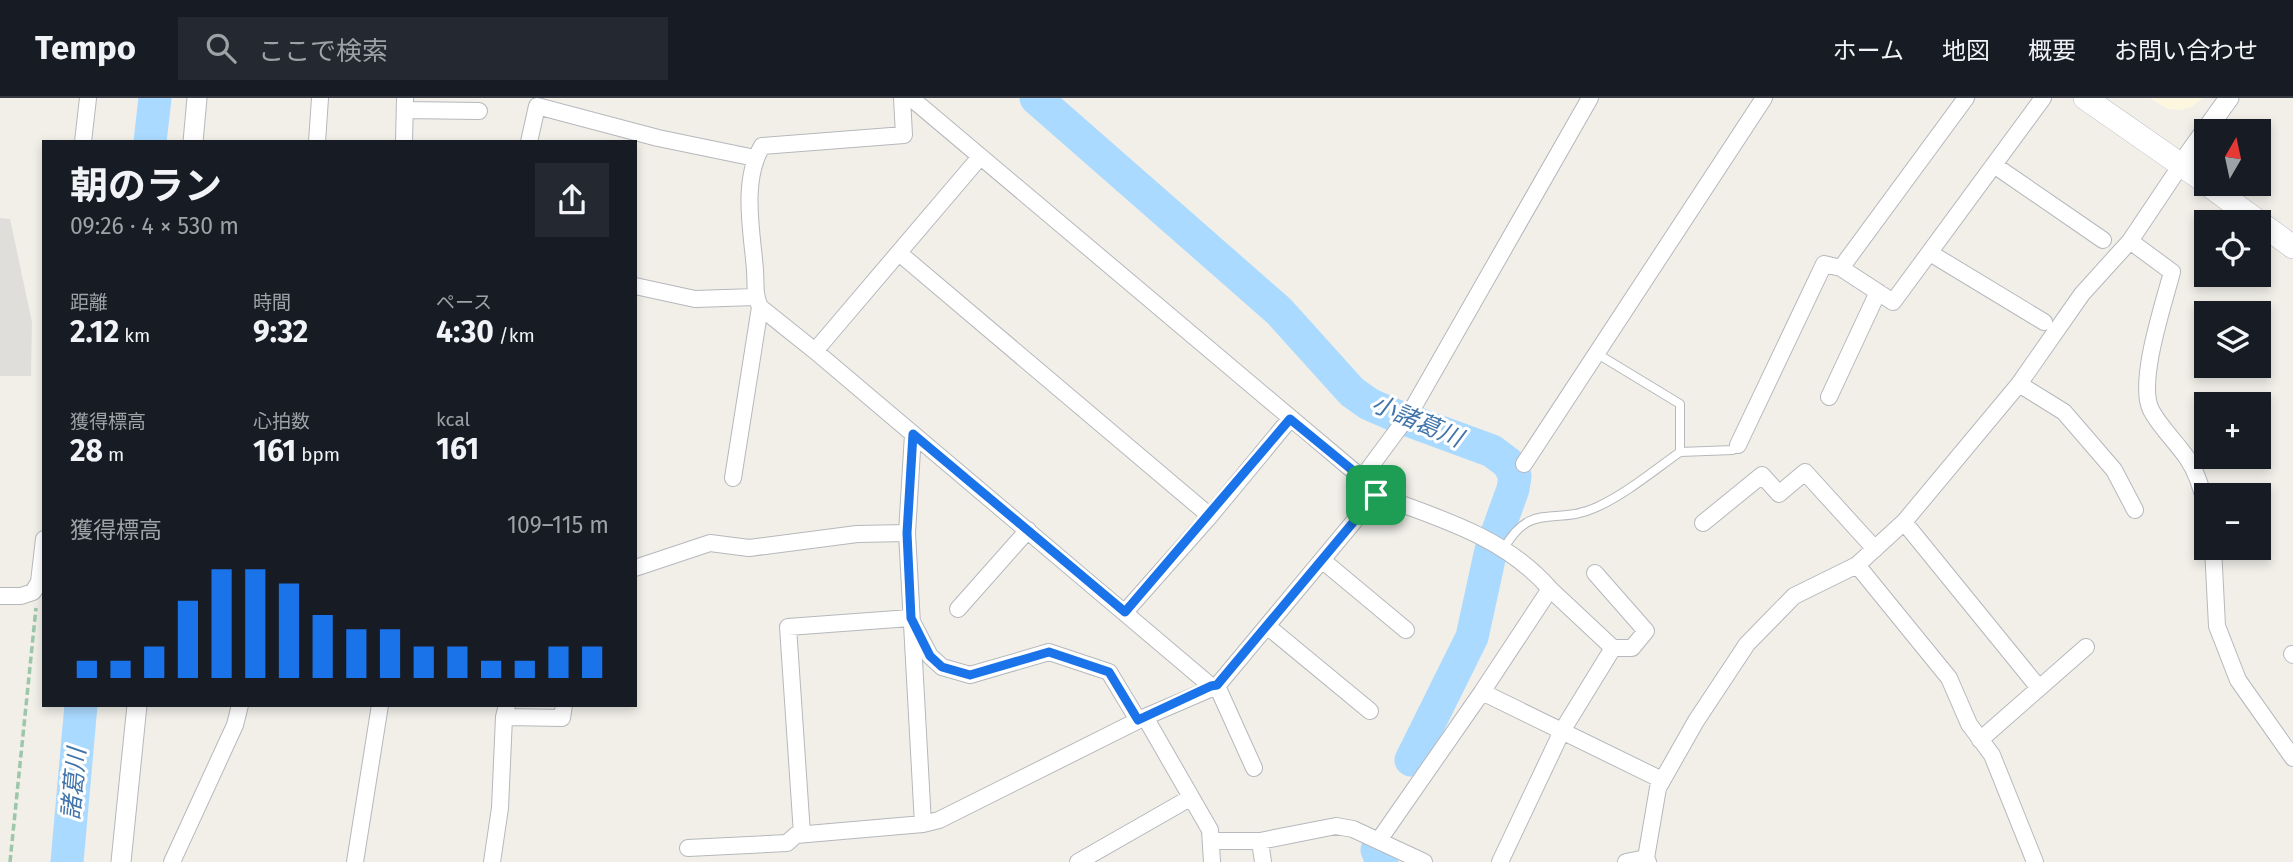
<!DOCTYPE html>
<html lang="ja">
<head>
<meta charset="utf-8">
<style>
  :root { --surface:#171b24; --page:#242831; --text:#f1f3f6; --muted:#9ea1a6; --line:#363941; --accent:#1a73e8 }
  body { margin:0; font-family:"Fira Sans","Noto Sans JP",sans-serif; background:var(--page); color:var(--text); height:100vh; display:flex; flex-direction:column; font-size:26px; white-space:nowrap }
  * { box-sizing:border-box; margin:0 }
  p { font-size:23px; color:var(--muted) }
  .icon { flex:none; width:38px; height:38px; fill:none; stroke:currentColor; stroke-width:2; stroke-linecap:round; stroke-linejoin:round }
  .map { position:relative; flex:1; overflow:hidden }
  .sheet { position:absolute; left:42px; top:42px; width:595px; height:567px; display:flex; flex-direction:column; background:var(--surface); border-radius:0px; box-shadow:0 4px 10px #0003 }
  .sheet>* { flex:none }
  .needle { width:46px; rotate:9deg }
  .tools { position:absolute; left:2194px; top:21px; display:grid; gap:14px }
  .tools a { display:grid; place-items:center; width:77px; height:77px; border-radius:0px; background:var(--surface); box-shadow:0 4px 10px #0003; font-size:35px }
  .pin { position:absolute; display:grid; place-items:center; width:60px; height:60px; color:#fff; margin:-30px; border-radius:14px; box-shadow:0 4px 10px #0006 }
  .round { display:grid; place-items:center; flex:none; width:74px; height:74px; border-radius:0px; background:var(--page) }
  .head { display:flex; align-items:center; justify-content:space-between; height:119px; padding:0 28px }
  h1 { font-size:38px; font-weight:700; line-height:52px }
  .metrics { display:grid; grid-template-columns:repeat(3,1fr); gap:10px; height:119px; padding:7px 28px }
  .metrics div { display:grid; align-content:center }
  .metrics b { font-size:30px; font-weight:700 }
  .metrics small { font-size:19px; font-weight:400 }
  .metrics p { font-size:19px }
  .chart { height:196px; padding:14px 28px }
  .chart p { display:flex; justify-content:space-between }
  .chart svg { width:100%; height:126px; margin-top:7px; stroke:var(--accent); stroke-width:6 }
  header { display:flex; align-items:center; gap:42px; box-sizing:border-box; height:98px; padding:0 35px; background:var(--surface); border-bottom:2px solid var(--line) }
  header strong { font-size:33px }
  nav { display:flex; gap:38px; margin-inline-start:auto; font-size:24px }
  .search { width:490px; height:63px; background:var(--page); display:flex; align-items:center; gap:18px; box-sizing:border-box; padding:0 24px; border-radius:0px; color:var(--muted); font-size:26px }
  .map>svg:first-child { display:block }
  .commercial { fill:#fef7e0 }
  .industrial { fill:#e0deda }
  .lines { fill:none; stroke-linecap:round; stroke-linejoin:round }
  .river { stroke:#aadaff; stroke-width:33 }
  .service-casing { stroke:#b5b8bc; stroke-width:10 }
  .minor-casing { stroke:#b5b8bc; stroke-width:18 }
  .tertiary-casing { stroke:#b5b8bc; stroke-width:21 }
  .secondary-casing { stroke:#b6babf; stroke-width:24 }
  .path { stroke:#9cc7a9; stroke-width:3.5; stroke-dasharray:7 3.5; stroke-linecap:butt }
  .service { stroke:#fff; stroke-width:8 }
  .minor { stroke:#fff; stroke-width:16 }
  .tertiary { stroke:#fff; stroke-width:19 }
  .secondary { stroke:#fff; stroke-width:23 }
  .route-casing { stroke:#fff; stroke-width:14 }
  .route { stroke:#1a73e8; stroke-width:9 }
  .labels { text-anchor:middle; stroke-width:6; stroke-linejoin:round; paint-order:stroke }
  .water-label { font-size:24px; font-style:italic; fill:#4174aa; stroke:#fff }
</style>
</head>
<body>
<header>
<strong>Tempo</strong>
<div class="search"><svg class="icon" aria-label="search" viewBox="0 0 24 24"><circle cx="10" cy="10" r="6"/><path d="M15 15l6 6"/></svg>ここで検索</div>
<nav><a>ホーム</a><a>地図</a><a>概要</a><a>お問い合わせ</a></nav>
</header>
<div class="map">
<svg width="2293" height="764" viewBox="0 0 2293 764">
  <rect width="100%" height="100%" fill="#f1efe8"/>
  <path class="commercial" d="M 2150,0 L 2203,0 L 2191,9 L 2180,12 L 2168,11 Z"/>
  <path class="industrial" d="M 0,120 L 10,121 L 32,224 L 31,278 L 0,278 Z"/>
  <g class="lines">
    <path class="river" d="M 1036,0 L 1279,213 L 1352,294 L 1369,306 L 1394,317 L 1492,353 L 1508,365 L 1515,378 L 1513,391 L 1491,452 L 1472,539 L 1411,662
      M 150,44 L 155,0
      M 1377,752 L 1382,764
      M 67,764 L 81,607"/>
    <g class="service-casing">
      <path id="service" d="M 1680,354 L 1733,352 L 1738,347
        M 1503,452 C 1531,401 1555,429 1597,409 C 1627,395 1653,373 1680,354 L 1680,306 L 1596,255"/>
    </g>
    <g class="minor-casing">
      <path id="minor" d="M 902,0 L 904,37 L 762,48 C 741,84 752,133 755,172 C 756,186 754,196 760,209 L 815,253 L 1211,588
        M 911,0 L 1362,380 L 1376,397 L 1217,588 L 1145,619 L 1210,732 L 1212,764
        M 405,12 L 479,13
        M 83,44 L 88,0
        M 317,44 L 320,0
        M 404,44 L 405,0
        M 529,44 L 537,8 L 658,40 L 755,60
        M 1994,67 L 2103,142
        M 2130,143 L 2172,174 C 2164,205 2137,284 2151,312 C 2160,329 2176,344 2187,360 C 2198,376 2204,398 2207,416
        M 899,155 L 1210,418
        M 1930,155 L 2044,224
        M 1841,170 L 1966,0
        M 635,188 L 695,201 L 755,199
        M 815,253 L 980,59
        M 2019,286 L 2064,314 L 2114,372 L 2135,412
        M 1829,299 L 1878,194
        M 913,336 L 907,435 L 923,726
        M 1738,347 L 1824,166 L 1841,170 L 1893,204 L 2043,0
        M 1524,366 L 1764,0
        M 733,380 L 760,209
        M 1362,380 L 1410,315 L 1590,0
        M 1376,397 C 1439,420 1505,439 1550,491 L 1482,594 L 1662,682
        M 1904,424 L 2039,590
        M 1703,425 L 1762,377 L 1779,396 L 1805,374 L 1875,451
        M 2213,450 L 2217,528 L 2238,582 L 2293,660
        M 1322,462 L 1406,532
        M 1857,467 L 1949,580 L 1969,626 L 1992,657 L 2035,764
        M 635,470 L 710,445 L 749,450 L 857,436 L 907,435
        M 1550,491 L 1613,550
        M 0,498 L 21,498 L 33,494 L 39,484 L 44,441
        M 958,511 L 1028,432
        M 1125,514 L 1210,418 L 1290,321
        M 1267,528 L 1370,613
        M 2292,556 L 2293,557
        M 1217,588 L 1254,670
        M 504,619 L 562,620 L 564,607
        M 1980,642 L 2086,549
        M 802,736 L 788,529 L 910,520 L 930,558 L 942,569 L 970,577 L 1049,554 L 1109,574 L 1138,622
        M 1379,742 L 1482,594
        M 1211,743 L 1260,743 L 1336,728 L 1353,731 L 1424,764
        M 1260,743 L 1263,764
        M 688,750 L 787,745 L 796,737 L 923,726 L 939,722 L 1145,619
        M 172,764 L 235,627 L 240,607
        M 355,764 L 380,607
        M 492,764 L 500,710 L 504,619 L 507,607
        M 1078,764 L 1190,700
        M 1500,764 L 1562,633 L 1613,550 L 1632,550 L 1646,533 L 1595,475
        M 1626,764 L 1646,760
        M 1648,764 L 1646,760 L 1658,690 L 1696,623 L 1747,546 L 1794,498 L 1857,467 L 1904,424 L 2019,286 L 2082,196 L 2130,143 L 2181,67"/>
    </g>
    <g class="tertiary-casing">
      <path id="tertiary" d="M 193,44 L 197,0
        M 2181,67 L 2229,0
        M 121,764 L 137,607"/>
    </g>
    <g class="secondary-casing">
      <path id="secondary" d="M 2085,0 L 2207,85
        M 2207,86 L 2293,149"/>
    </g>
    <path class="path" d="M 10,764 L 36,510"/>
    <use href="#service" class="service"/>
    <use href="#minor" class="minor"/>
    <use href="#tertiary" class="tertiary"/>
    <use href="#secondary" class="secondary"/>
  </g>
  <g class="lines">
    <g class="route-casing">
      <path id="route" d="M 1290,321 L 1362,380 L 1376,397 L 1217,587 L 1211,588 L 1138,622 L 1109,574 L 1049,554 L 970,577 L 942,569 L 930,558 L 911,520 L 907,435 L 913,336 L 1125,514 Z"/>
    </g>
    <use href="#route" class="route"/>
  </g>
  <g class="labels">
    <g class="water-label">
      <text transform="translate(1417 323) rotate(23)" y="8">小諸葛川</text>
      <text transform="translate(74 686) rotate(-85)" y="8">諸葛川</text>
    </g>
  </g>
</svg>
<div class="tools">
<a><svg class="needle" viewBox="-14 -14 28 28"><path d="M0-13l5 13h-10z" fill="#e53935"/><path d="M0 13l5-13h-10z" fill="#9ea1a6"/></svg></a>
<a><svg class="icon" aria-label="locate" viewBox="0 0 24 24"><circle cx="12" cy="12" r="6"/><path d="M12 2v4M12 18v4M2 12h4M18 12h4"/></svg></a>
<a><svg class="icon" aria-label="layers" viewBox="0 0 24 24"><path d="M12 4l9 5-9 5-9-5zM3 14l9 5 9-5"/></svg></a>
<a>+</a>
<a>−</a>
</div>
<div class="pin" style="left:1376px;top:397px;background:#1e9e55"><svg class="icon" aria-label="arrive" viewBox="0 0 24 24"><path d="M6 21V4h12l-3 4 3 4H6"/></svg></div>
<section class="sheet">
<div class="head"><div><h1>朝のラン</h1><p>09:26 · 4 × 530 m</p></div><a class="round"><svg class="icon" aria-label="share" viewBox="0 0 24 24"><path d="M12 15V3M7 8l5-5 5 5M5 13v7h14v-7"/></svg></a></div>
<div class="metrics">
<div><p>距離</p><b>2.12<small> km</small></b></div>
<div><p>時間</p><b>9:32</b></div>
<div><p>ペース</p><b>4:30<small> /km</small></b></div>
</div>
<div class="metrics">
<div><p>獲得標高</p><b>28<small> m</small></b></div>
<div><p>心拍数</p><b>161<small> bpm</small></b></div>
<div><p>kcal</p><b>161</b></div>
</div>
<div class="chart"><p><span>獲得標高</span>109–115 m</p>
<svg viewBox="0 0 160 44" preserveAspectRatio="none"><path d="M5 44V38M15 44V38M25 44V33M35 44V17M45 44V6M55 44V6M65 44V11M75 44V22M85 44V27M95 44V27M105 44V33M115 44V33M125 44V38M135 44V38M145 44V33M155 44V33"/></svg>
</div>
</section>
</div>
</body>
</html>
